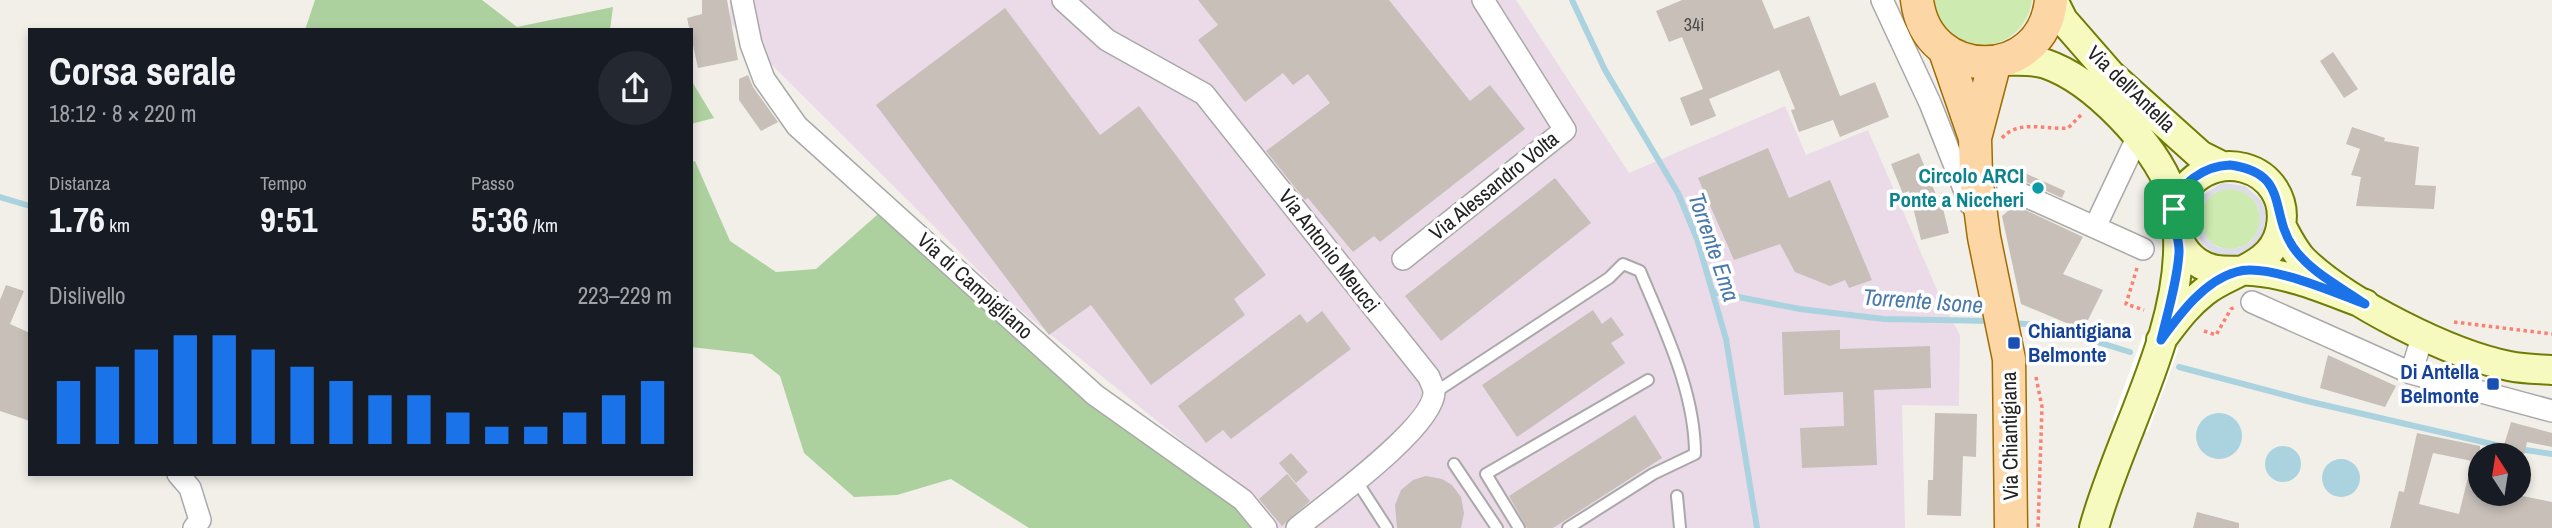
<!DOCTYPE html>
<html lang="it">
<head>
<meta charset="utf-8">
<style>
  :root { --surface:#171b24; --page:#242831; --text:#f1f3f6; --muted:#9ea1a6; --accent:#1a73e8 }
  body { margin:0; font-family:"Archivo Narrow",sans-serif; background:var(--page); color:var(--text); height:100vh; display:flex; flex-direction:column; font-size:26px; white-space:nowrap }
  * { box-sizing:border-box; margin:0 }
  p { font-size:23px; color:var(--muted) }
  .icon { flex:none; width:38px; height:38px; fill:none; stroke:currentColor; stroke-width:2; stroke-linecap:round; stroke-linejoin:round }
  .map { position:relative; flex:1; overflow:hidden }
  .side { position:absolute; left:28px; top:28px; width:665px; height:448px; display:flex; flex-direction:column; background:var(--surface); border-radius:0px; box-shadow:0 4px 10px #0003 }
  .side>* { flex:none }
  .needle { width:46px; rotate:348deg }
  .controls { position:absolute; left:2468px; top:443px; display:grid; gap:14px }
  .controls a { display:grid; place-items:center; width:63px; height:63px; border-radius:50%; background:var(--surface); box-shadow:0 4px 10px #0003; font-size:35px }
  .pin { position:absolute; display:grid; place-items:center; width:60px; height:60px; color:#fff; margin:-30px; border-radius:14px; box-shadow:0 4px 10px #0006 }
  .round { display:grid; place-items:center; flex:none; width:74px; height:74px; border-radius:37px; background:var(--page) }
  .head { display:flex; align-items:center; justify-content:space-between; height:119px; padding:0 21px }
  h1 { font-size:38px; font-weight:800; line-height:52px }
  .stats { display:grid; grid-template-columns:repeat(3,1fr); gap:10px; height:119px; padding:7px 21px }
  .stats div { display:grid; align-content:center }
  .stats b { font-size:35px; font-weight:800 }
  .stats small { font-size:19px; font-weight:400 }
  .stats p { font-size:19px }
  .chart { height:196px; padding:14px 21px }
  .chart p { display:flex; justify-content:space-between }
  .chart svg { width:100%; height:126px; margin-top:7px; stroke:var(--accent); stroke-width:6 }
  .map>svg:first-child { display:block }
  .industrial { fill:#ebdbe8 }
  .grass { fill:#cdebb0 }
  .forest { fill:#add19e }
  .plaza { fill:#dddde8; fill-rule:evenodd }
  .water { fill:#aad3df }
  .pier { fill:#fff }
  .lines { fill:none; stroke-linecap:round; stroke-linejoin:round }
  .stream { stroke:#aad3df; stroke-width:6 }
  .building { fill:#c7bfb8; fill-rule:evenodd }
  .lane-casing { stroke:#a9a9a9; stroke-width:14 }
  .street-casing { stroke:#a9a9a9; stroke-width:24 }
  .secondary-casing { stroke:#707d05; stroke-width:32 }
  .primary-casing { stroke:#a06b00; stroke-width:35 }
  .path { stroke:#fa8072; stroke-width:3.5; stroke-dasharray:3.5 3.5; stroke-linecap:butt }
  .lane { stroke:#fff; stroke-width:10 }
  .street { stroke:#fff; stroke-width:21 }
  .secondary { stroke:#f7fabf; stroke-width:28 }
  .primary { stroke:#fcd6a4; stroke-width:32 }
  .route-casing { stroke:#fff; stroke-width:14 }
  .route { stroke:#1a73e8; stroke-width:9 }
  .culture-dot { fill:#0f9aa8; stroke:#fff; stroke-width:2.5 }
  .transit-dot { fill:#1a4fb4; stroke:#fff; stroke-width:2.5 }
  .labels { text-anchor:middle; stroke-width:7; stroke-linejoin:round; paint-order:stroke }
  .number-label { font-size:18px; fill:#4b4948 }
  .street-label { font-size:21px; fill:#222; stroke:#fff }
  .culture-label { font-size:21px; font-weight:bold; fill:#0d838f; stroke:#fff; text-anchor:end }
  .transit-label { font-size:21px; font-weight:bold; fill:#164399; stroke:#fff; text-anchor:start }
  .water-label { font-size:23px; font-style:italic; fill:#4a7aab; stroke:#fff }
</style>
</head>
<body>
<div class="map">
<svg width="2552" height="528" viewBox="0 0 2552 528">
  <rect width="100%" height="100%" fill="#f2efe9"/>
  <path class="industrial" d="M 730,0 L 1516,0 L 1629,173 L 1785,106 L 1806,155 L 1868,130 L 1944,306 L 1960,335 L 1959,406 L 1902,405 L 1905,528 L 1263,528 L 1241,489 L 1008,300 L 730,23 Z"/>
  <path class="grass" d="M 1933,0 L 2032,0 C 2026,48 1965,63 1939,21 C 1936,15 1935,7 1933,0 Z
    M2200 219a30 30 0 1 1 60 0a30 30 0 1 1-60 0Z"/>
  <path class="forest" d="M 315,0 L 482,0 L 517,27 L 613,7 L 610,30 L 305,30 Z
    M 691,80 L 714,118 L 691,124 Z
    M 695,161 L 730,241 L 776,272 L 816,269 L 886,207 L 1266,528 L 1029,528 L 951,479 L 897,495 L 854,497 L 804,453 L 780,376 L 752,354 L 691,347 L 691,162 Z"/>
  <path class="plaza" d="M 2222,183 L 2245,186 L 2262,201 L 2266,212 L 2263,235 L 2257,245 L 2236,256 L 2224,256 L 2212,252 L 2202,244 L 2193,220 L 2201,196 ZM 2229,189 L 2241,191 L 2251,197 L 2258,207 L 2260,219 L 2258,230 L 2252,240 L 2242,247 L 2231,249 L 2217,247 L 2207,238 L 2200,220 L 2206,201 L 2216,192 Z"/>
  <path class="water" d="M2196 436a23 23 0 1 1 46 0a23 23 0 1 1-46 0Z
    M2265 464a18 18 0 1 1 36 0a18 18 0 1 1-36 0Z
    M2322 478a19 19 0 1 1 38 0a19 19 0 1 1-38 0Z"/>
  <path class="pier" d="M 2143,335 L 2179,348 L 2148,432 L 2112,420 Z"/>
  <g class="lines">
    <path class="stream" d="M 1572,0 L 1605,70 L 1678,193 L 1697,239 L 1726,339 L 1757,528
      M 0,197 L 30,206
      M 1713,292 L 1800,309 L 1884,319 L 1992,321
      M 2010,323 L 2042,325 L 2130,352
      M 2179,367 L 2307,401 L 2509,448
      M 2519,449 L 2552,454"/>
  </g>
  <path class="building" d="M 702,0 L 727,0 L 738,60 L 698,68 L 687,18 L 702,14 Z
    M 1198,0 L 1389,0 L 1470,101 L 1490,85 L 1525,129 L 1380,242 L 1374,236 L 1353,252 L 1308,198 L 1305,200 L 1266,151 L 1330,103 L 1308,74 L 1293,85 L 1283,73 L 1245,102 L 1198,40 L 1218,25 Z
    M 1682,0 L 1762,0 L 1774,29 L 1809,16 L 1840,96 L 1875,82 L 1889,117 L 1840,137 L 1833,120 L 1799,132 L 1791,110 L 1795,109 L 1779,70 L 1709,99 L 1716,116 L 1691,126 L 1680,98 L 1703,89 L 1682,37 L 1669,42 L 1656,11 Z
    M 1005,8 L 1100,135 L 1139,106 L 1266,275 L 1234,299 L 1245,315 L 1151,385 L 1091,305 L 1049,335 L 876,105 Z
    M 2333,52 L 2358,89 L 2344,98 L 2320,61 Z
    M 748,75 L 753,87 L 778,122 L 761,131 L 739,100 L 739,79 Z
    M 2352,127 L 2385,138 L 2384,141 L 2419,147 L 2415,185 L 2436,186 L 2434,209 L 2356,206 L 2361,177 L 2351,175 L 2360,149 L 2346,144 Z
    M 1768,148 L 1789,198 L 1830,180 L 1872,280 L 1849,288 L 1845,280 L 1830,286 L 1795,272 L 1780,244 L 1734,260 L 1698,178 Z
    M 1919,153 L 1937,197 L 1940,196 L 1949,233 L 1921,240 L 1909,191 L 1903,194 L 1891,164 Z
    M 2018,170 L 2065,191 L 2062,198 L 2015,177 Z
    M 1555,178 L 1591,223 L 1441,341 L 1405,296 Z
    M 2015,205 L 2083,237 L 2063,274 L 2103,290 L 2083,330 L 2021,304 L 2002,216 Z
    M 6,285 L 24,291 L 10,324 L 30,333 L 30,421 L 0,411 L 0,300 Z
    M 1593,310 L 1602,324 L 1611,317 L 1624,335 L 1611,343 L 1625,363 L 1517,437 L 1482,385 Z
    M 1322,311 L 1351,349 L 1231,439 L 1223,430 L 1206,443 L 1178,406 L 1300,314 L 1307,323 Z
    M 1840,330 L 1840,349 L 1930,346 L 1931,388 L 1874,390 L 1877,465 L 1802,468 L 1800,428 L 1844,426 L 1843,392 L 1784,395 L 1782,332 Z
    M 2328,355 L 2396,386 L 2385,407 L 2320,388 Z
    M 1935,413 L 1977,414 L 1976,457 L 1963,456 L 1961,516 L 1927,515 L 1928,480 L 1933,480 Z
    M 1635,415 L 1662,458 L 1553,528 L 1527,528 L 1509,496 Z
    M 2511,422 L 2552,433 L 2552,447 L 2527,442 L 2524,455 L 2501,455 Z
    M 2417,433 L 2480,446 L 2480,494 L 2513,494 L 2552,502 L 2552,528 L 2390,528 L 2399,491 L 2404,492 ZM 2433,453 L 2472,461 L 2459,514 L 2419,504 Z
    M 1291,453 L 1308,472 L 1296,483 L 1279,463 Z
    M 1287,474 L 1310,501 L 1282,526 L 1259,499 Z
    M 1426,476 L 1442,479 L 1452,485 L 1461,497 L 1464,513 L 1461,528 L 1397,528 L 1395,505 L 1401,490 L 1413,480 Z
    M 2197,512 L 2239,523 L 2239,528 L 2193,528 Z"/>
  <g class="lines">
    <g class="lane-casing">
      <path id="lane" d="M 1434,393 L 1609,278 L 1623,264 L 1640,271 C 1664,329 1695,391 1695,454 L 1653,474 L 1568,528
        M 1454,464 L 1497,528
        M 1356,480 L 1387,528
        M 1677,496 L 1680,528
        M 1519,528 L 1486,474 L 1648,380"/>
    </g>
    <g class="street-casing">
      <path id="street" d="M 742,0 L 751,44 L 764,79 L 797,126 L 1095,395 L 1243,500 L 1266,528
        M 1063,0 L 1107,40 L 1204,94 L 1429,377 C 1430,381 1434,387 1434,392 C 1435,426 1325,505 1297,528
        M 1882,0 L 1930,103 L 1970,204
        M 2008,188 L 2143,249
        M 2095,227 L 2138,136
        M 1403,259 L 1565,130 L 1483,0
        M 2252,302 L 2411,373 L 2423,335
        M 2411,373 L 2552,411
        M 178,474 L 190,488 L 200,520 L 194,528"/>
    </g>
    <g class="secondary-casing">
      <path id="secondary" d="M 2053,0 L 2063,20 L 2111,75 L 2200,155 L 2222,166
        M 1999,61 C 2014,61 2031,59 2046,64 C 2093,80 2154,144 2171,190 C 2181,217 2168,241 2197,262 C 2215,275 2233,269 2253,271 C 2292,274 2329,291 2365,304
        M 2281,225 C 2288,238 2294,251 2304,261 C 2348,303 2449,354 2509,366 C 2523,369 2538,369 2552,370
        M 2161,340 C 2175,322 2186,306 2204,292 C 2230,271 2271,268 2280,231 C 2296,166 2203,135 2174,209
        M 2094,528 C 2119,436 2182,333 2178,237"/>
    </g>
    <g class="primary-casing">
      <path id="primary" d="M 1917,0 C 1927,83 2043,83 2051,0
        M 1945,51 L 1974,135
        M 1995,62 L 1975,138 L 1976,176 L 1984,237 L 2009,359 L 2011,528"/>
    </g>
    <path class="path" d="M 2002,138 C 2019,119 2045,130 2068,128 L 2082,114
      M 2137,268 L 2126,304 L 2144,310
      M 2454,322 L 2552,334
      M 2204,331 L 2216,335 L 2231,309 L 2235,307
      M 2036,377 L 2042,407 L 2038,528"/>
    <use href="#lane" class="lane"/>
    <use href="#street" class="street"/>
    <use href="#secondary" class="secondary"/>
    <use href="#primary" class="primary"/>
  </g>
  <g class="lines">
    <g class="route-casing">
      <path id="route" d="M 2230,165 C 2290,173 2269,212 2293,247 C 2310,272 2341,287 2365,304 C 2335,293 2266,262 2236,272 C 2204,281 2180,314 2161,340 C 2168,311 2177,282 2179,253 C 2180,239 2172,225 2174,210 C 2178,183 2204,166 2230,165 Z"/>
    </g>
    <use href="#route" class="route"/>
  </g>
  <circle class="culture-dot" cx="2038" cy="188" r="7"/>
  <g class="transit-dot">
    <rect x="2007" y="336" width="14" height="14" rx="3.5"/>
    <rect x="2486" y="377" width="14" height="14" rx="3.5"/>
  </g>
  <g class="labels">
    <g class="number-label">
      <text x="1694" y="31">34i</text>
    </g>
    <g class="street-label">
      <text transform="translate(2131 89) rotate(44)" y="7">Via dell'Antella</text>
      <text transform="translate(1494 186) rotate(-39)" y="7">Via Alessandro Volta</text>
      <text transform="translate(1329 251) rotate(52)" y="7">Via Antonio Meucci</text>
      <text transform="translate(975 286) rotate(42)" y="7">Via di Campigliano</text>
      <text transform="translate(2010 436) rotate(-91)" y="7">Via Chiantigiana</text>
    </g>
    <g class="culture-label">
      <text x="2024" y="183">Circolo ARCI<tspan x="2024" dy="24">Ponte a Niccheri</tspan></text>
    </g>
    <g class="transit-label">
      <text x="2028" y="338">Chiantigiana<tspan x="2028" dy="24">Belmonte</tspan></text>
      <text x="2479" y="379" text-anchor="end">Di Antella<tspan x="2479" dy="24">Belmonte</tspan></text>
    </g>
    <g class="water-label">
      <text transform="translate(1714 247) rotate(71)" y="8">Torrente Ema</text>
      <text transform="translate(1923 301) rotate(4)" y="8">Torrente Isone</text>
    </g>
  </g>
</svg>
<div class="controls">
<a><svg class="needle" viewBox="-14 -14 28 28"><path d="M0-13l5 13h-10z" fill="#e53935"/><path d="M0 13l5-13h-10z" fill="#9ea1a6"/></svg></a>
</div>
<div class="pin" style="left:2174px;top:209px;background:#1e9e55"><svg class="icon" aria-label="arrive" viewBox="0 0 24 24"><path d="M6 21V4h12l-3 4 3 4H6"/></svg></div>
<section class="side">
<div class="head"><div><h1>Corsa serale</h1><p>18:12 · 8 × 220 m</p></div><a class="round"><svg class="icon" aria-label="share" viewBox="0 0 24 24"><path d="M12 15V3M7 8l5-5 5 5M5 13v7h14v-7"/></svg></a></div>
<div class="stats">
<div><p>Distanza</p><b>1.76<small> km</small></b></div>
<div><p>Tempo</p><b>9:51</b></div>
<div><p>Passo</p><b>5:36<small> /km</small></b></div>
</div>
<div class="chart"><p><span>Dislivello</span>223–229 m</p>
<svg viewBox="0 0 160 44" preserveAspectRatio="none"><path d="M5 44V22M15 44V17M25 44V11M35 44V6M45 44V6M55 44V11M65 44V17M75 44V22M85 44V27M95 44V27M105 44V33M115 44V38M125 44V38M135 44V33M145 44V27M155 44V22"/></svg>
</div>
</section>
</div>
</body>
</html>
